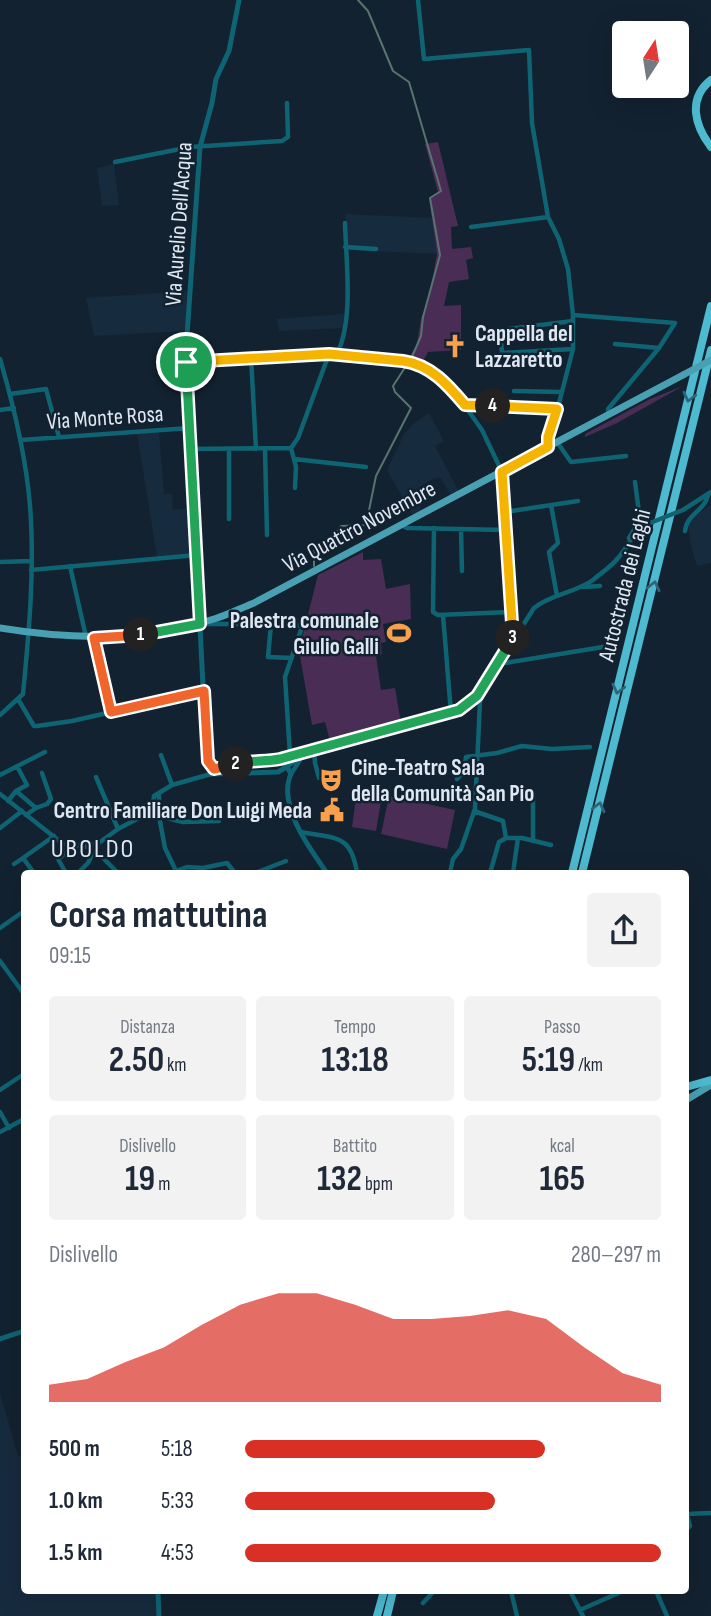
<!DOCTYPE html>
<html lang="it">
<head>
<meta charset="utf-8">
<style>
  :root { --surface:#fff; --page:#f2f2f3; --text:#1f2937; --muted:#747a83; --accent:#d93025 }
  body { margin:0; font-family:"Sofia Sans Condensed",sans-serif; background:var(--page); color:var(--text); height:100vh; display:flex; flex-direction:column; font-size:26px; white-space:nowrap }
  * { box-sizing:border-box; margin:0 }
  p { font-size:23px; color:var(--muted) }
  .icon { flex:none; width:38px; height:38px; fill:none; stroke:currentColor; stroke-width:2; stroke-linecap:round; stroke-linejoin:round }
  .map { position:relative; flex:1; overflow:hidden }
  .panel { position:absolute; left:21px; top:870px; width:668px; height:724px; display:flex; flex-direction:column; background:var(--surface); border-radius:7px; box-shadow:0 7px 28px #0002 }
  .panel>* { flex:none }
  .needle { width:46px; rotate:12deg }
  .fabs { position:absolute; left:612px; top:21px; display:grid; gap:14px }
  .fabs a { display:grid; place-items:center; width:77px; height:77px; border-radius:7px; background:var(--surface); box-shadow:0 7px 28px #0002; font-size:35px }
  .pin { position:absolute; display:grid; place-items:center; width:60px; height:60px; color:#fff; margin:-30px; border:4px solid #fff; border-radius:50%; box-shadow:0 2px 7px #0007 }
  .km { position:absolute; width:35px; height:35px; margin:-18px; border-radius:50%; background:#222; color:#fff; font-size:19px; line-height:35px; text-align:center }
  .round { display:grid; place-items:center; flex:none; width:74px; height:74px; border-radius:7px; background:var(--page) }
  .summary { display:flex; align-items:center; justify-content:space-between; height:119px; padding:0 28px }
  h1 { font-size:38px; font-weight:700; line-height:52px }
  .metrics { display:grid; grid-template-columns:repeat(3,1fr); gap:10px; height:119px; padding:7px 28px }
  .metrics div { display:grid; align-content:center; border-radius:7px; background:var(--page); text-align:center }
  .metrics b { font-size:35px; font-weight:700 }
  .metrics small { font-size:19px; font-weight:400 }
  .metrics p { font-size:19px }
  .chart { height:196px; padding:14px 28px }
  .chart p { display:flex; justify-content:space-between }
  .chart svg { width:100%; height:126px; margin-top:7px; fill:var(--accent); opacity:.7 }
  ul { padding:0 28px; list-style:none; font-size:23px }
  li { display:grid; grid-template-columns:112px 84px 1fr; align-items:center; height:52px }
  li i { height:18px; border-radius:9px; background:var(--accent) }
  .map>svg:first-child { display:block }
  .built { fill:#172b3e }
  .green { fill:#4a2d54 }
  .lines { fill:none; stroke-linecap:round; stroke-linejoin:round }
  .stream { stroke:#577471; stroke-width:2 }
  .minor { stroke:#0f6473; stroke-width:4.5 }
  .tertiary { stroke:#0f6473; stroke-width:5 }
  .primary { stroke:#49a0b2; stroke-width:7 }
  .motorway { stroke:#4dbad0; stroke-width:8 }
  .minor-bridge { stroke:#0f6473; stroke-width:4.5 }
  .primary-bridge { stroke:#49a0b2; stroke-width:7 }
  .oneway { stroke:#2d6678 }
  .split-1-casing { stroke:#fff; stroke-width:14 }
  .split-2-casing { stroke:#fff; stroke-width:14 }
  .split-3-casing { stroke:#fff; stroke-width:14 }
  .split-4-casing { stroke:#fff; stroke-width:14 }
  .split-5-casing { stroke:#fff; stroke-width:14 }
  .split-1 { stroke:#22a559; stroke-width:9 }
  .split-2 { stroke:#f0652b; stroke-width:9 }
  .split-3 { stroke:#22a559; stroke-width:9 }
  .split-4 { stroke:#f5b400; stroke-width:9 }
  .split-5 { stroke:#f5b400; stroke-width:9 }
  .labels { text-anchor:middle; stroke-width:5; stroke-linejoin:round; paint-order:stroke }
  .street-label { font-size:23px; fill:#dfe8f2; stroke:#132230 }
  .poi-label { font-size:23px; font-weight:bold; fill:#dfe8f2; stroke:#132230; text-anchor:start }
  .quarter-label { font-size:26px; letter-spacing:2px; fill:#dfe8f2; stroke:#132230 }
</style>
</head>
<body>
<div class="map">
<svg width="711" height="1616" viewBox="0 0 711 1616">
  <rect width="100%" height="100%" fill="#132230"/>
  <path class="built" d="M 114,164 L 119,205 L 102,206 L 97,168 Z
    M 345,214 L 432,218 L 437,254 L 347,250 Z
    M 187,291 L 185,331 L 94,336 L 86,298 Z
    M 344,314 L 343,328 L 279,331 L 277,319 Z
    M 429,413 L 444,441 L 435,446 L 459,492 L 451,496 L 441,478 L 435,478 L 421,486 L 416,492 L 415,497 L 422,511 L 413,516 L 387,470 L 404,434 L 413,424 Z
    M 159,432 L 164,494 L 172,494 L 173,510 L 193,508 L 196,553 L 157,557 L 137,433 Z
    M 711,505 L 711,563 L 697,566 L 691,546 L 688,525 L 690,519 Z
    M 0,1393 L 18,1456 L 24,1456 L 24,1591 L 156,1591 L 157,1616 L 0,1616 Z"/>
  <path class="green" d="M 438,142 L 458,226 L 451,227 L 452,249 L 471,247 L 473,258 L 466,260 L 469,279 L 449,282 L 444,306 L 461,305 L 461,350 L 428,352 L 422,363 L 409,358 L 417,344 L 421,318 L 428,303 L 437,254 L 429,198 L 438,192 L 425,144 Z
    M 683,386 L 617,423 L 585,437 L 585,434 L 650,399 Z
    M 363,552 L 363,560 L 381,559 L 386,589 L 410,584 L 411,619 L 383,624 L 386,642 L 381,643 L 382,654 L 376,656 L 381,690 L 395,688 L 401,723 L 330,741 L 325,722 L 312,725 L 299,650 L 318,575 Z
    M 357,791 L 382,795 L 376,831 L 352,827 Z
    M 389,796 L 455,810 L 447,849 L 381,834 Z"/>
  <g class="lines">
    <path class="stream" d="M 358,0 L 368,11 L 393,71 L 409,82 L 441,191 L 430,198 L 440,255 L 423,317 L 421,336 L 411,359
      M 314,566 L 314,548 L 331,541 L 341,526 L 366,525 L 376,476 L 411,408 L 395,392 L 393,386 L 406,366"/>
    <path class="minor" d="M 418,0 L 424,59 L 529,50 L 532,123 L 548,217 L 559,239 L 568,269 L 573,315 L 573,349 L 548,446
      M 115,162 L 190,147 L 282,141 L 288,137 L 287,103
      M 471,227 L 548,217
      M 345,247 L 376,249
      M 573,315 L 675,323 L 659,348 L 608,409 L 609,413
      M 573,321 L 500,330 L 502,353 L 573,349
      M 615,344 L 659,348
      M 337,354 C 354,319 346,262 345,223
      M 251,357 L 256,449
      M 0,359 C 14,407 26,456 30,506 C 35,568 29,632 23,694 L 0,715
      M 186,362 L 337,354 L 409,362 L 424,368 L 441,379 L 465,406 L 482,430 L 502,472 L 514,637
      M 514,391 L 562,392
      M 10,394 L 46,389 L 59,437
      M 465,406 L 557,409
      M 0,410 L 14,408
      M 21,440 L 190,428
      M 557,442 L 571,462 L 626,456
      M 291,448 L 296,467 L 295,488
      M 191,449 L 291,448 L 298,438 L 329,354
      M 265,449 L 267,535
      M 294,459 L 366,467
      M 551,505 L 558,543 L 549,552 L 557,596
      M 683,510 L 711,492
      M 505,512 L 578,501
      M 229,519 L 229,449
      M 402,525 L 407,528 L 506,530
      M 434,528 L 433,612 L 438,615 L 512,612
      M 461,529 L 462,571
      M 685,531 C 687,513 705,511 708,495
      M 629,538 L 640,520 L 635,482
      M 0,562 L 31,561
      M 70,566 L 86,637
      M 31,570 L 197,555
      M 583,587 L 600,586
      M 443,615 L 451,713
      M 204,624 L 295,624 L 302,627 L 285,677 L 290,755
      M 271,624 L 268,657 L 292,658
      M 94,638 L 111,712
      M 499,660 L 505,663 L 609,646
      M 18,699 L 34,726 L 37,726 L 72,721 L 204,691
      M 314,749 L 315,763 L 319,778
      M 161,755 L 172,785
      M 280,759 L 451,713 L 465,707 L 477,697 L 534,608 C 551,594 575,593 593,580 C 601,573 611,567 618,558 C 629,545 634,530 650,523
      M 288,766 L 311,750
      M 291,774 L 300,760
      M 0,775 L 45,752
      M 96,777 L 118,829
      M 457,779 L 464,771 L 466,757 L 497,753 L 522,746 L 552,749 L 590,747
      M 16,791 L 36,808 L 26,815
      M 159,793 L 159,816 L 165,848 L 177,873
      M 0,794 L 63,844 L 89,847
      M 8,801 L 16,791 L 27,785 L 17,766
      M 36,808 L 47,804 L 51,799 L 42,773
      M 474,811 L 503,821 L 506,838 L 522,838 L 551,845
      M 159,816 L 152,811 L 154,796 L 172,785 L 211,774
      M 159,816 L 183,822 L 219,821
      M 0,828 L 22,811
      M 301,832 C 335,839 351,833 357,873
      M 533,841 L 533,791
      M89 848a4 4 0 1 1 8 0a4 4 0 1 1-8 0Z
      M 96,845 L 118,829 L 152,811
      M 96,851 L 118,873
      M 14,864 L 23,858
      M 176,871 L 187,867 L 203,868 L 227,863 L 235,873
      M 34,873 L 23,858 L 54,836
      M 66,873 L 58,859 L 68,851 L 69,846
      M 78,873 L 88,863 L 93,852
      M 255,873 L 286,861
      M 450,873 L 453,859 L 461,849 L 475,809 L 480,702 L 477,697
      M 490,873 L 499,842 L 506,838
      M 513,873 L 518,838
      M 0,928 L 24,911
      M 0,961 L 24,994
      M 0,1090 L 24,1074
      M 0,1112 L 9,1128
      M 0,1132 L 24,1119
      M 686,1514 L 711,1513
      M 686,1530 L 690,1526 L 687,1514
      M 511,1591 L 517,1616
      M 570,1591 L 583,1616
      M 656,1591 L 667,1616
      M 423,1603 L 434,1591
      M 580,1610 L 623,1591"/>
    <path class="tertiary" d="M 208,761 L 214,770 L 249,761 L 260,762 L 284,761 L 291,774 C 277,805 310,849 327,873
      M 211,774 L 207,765 L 186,350 L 200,147 L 212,103 L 216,79 L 229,51 L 239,0
      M 211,774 L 278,772 L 288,766
      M 0,1339 L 24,1331
      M 158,1591 L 159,1616"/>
    <path class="primary" d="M 0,628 C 73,640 143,641 214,619 C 228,615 241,608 254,603 L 683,375
      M 686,1100 L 711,1085"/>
    <path class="motorway" d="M 711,80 C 687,99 695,126 711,147
      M 572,873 L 711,306
      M 582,873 L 711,350
      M 686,1087 L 711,1080
      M 377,1616 L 384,1591
      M 387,1616 L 393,1591"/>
    <path class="minor-bridge" d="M 650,523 L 683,510"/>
    <path class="primary-bridge" d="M 683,375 L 711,360"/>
  </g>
  <defs><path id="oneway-chevron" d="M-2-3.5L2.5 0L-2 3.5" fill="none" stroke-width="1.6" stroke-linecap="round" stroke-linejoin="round" transform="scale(1.75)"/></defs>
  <g class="oneway">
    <use href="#oneway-chevron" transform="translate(689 397) rotate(104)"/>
    <use href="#oneway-chevron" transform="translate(654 586) rotate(-77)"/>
    <use href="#oneway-chevron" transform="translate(618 689) rotate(104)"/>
    <use href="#oneway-chevron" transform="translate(599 807) rotate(-76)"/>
  </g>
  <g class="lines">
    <g class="split-1-casing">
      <path id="split-1" d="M 141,635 L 200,624 L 186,362"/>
    </g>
    <g class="split-2-casing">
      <path id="split-2" d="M 141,635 L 94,638 L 111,712 L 204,691 L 208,761 L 214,769 L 236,764"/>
    </g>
    <g class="split-3-casing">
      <path id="split-3" d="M 236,764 C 251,760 265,762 280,759 L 459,710 L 477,696 L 513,638"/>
    </g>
    <g class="split-4-casing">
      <path id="split-4" d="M 493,406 L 557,409 L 548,437 L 548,447 L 502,472 L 513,638"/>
    </g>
    <g class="split-5-casing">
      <path id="split-5" d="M 186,362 L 329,354 L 403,361 C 431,365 448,385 465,405 L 493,406"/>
    </g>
    <use href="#split-1" class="split-1"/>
    <use href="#split-2" class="split-2"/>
    <use href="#split-3" class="split-3"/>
    <use href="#split-4" class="split-4"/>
    <use href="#split-5" class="split-5"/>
  </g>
  <defs>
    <g id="church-bare" transform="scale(1.89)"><path d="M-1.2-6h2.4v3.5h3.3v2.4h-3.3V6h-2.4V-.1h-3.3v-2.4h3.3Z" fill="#f9a04c" stroke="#132230" stroke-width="2.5" paint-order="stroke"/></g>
    <g id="stadium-bare" transform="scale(1.89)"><path d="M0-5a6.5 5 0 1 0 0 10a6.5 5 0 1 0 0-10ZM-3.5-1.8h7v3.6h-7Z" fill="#f9a04c" stroke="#132230" stroke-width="2.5" paint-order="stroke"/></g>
    <g id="theatre-bare" transform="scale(1.89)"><path d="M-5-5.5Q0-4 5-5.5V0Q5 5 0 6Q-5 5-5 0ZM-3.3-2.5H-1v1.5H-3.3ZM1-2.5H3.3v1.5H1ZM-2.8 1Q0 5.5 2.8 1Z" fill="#f9a04c" stroke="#132230" stroke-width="2.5" paint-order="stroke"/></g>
    <g id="civic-bare" transform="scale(1.89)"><path d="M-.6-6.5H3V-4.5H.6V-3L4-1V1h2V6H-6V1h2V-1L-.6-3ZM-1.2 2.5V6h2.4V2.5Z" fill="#f9a04c" stroke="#132230" stroke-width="2.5" paint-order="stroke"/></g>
  </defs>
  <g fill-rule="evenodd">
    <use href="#church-bare" x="455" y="346"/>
    <use href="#stadium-bare" x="399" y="633"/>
    <use href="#theatre-bare" x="331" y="780"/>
    <use href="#civic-bare" x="332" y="810"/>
  </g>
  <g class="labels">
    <g class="street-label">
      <text transform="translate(178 224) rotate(-86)" y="8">Via Aurelio Dell'Acqua</text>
      <text transform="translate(105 417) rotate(-4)" y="8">Via Monte Rosa</text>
      <text transform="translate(359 526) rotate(-28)" y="8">Via Quattro Novembre</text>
      <text transform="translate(624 585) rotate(-76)" y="8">Autostrada dei Laghi</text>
    </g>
    <g class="poi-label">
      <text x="475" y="341">Cappella del<tspan x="475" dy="26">Lazzaretto</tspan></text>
      <text x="379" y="628" text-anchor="end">Palestra comunale<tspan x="379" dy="26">Giulio Galli</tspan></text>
      <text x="351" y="775">Cine-Teatro Sala<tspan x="351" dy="26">della Comunità San Pio</tspan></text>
      <text x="312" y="818" text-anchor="end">Centro Familiare Don Luigi Meda</text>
    </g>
    <g class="quarter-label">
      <text x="93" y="857">UBOLDO</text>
    </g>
  </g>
</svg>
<div class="fabs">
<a><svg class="needle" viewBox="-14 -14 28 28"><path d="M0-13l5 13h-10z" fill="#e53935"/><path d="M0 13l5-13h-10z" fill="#747a83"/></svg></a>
</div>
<div class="pin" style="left:186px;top:362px;background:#1e9e55"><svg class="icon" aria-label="arrive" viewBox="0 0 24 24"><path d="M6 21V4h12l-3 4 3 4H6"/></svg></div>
<b class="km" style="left:141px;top:635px">1</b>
<b class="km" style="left:236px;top:764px">2</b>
<b class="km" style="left:513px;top:638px">3</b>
<b class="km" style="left:493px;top:406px">4</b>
<section class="panel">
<div class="summary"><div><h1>Corsa mattutina</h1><p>09:15</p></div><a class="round"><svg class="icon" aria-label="share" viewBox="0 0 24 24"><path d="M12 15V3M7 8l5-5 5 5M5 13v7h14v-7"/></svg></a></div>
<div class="metrics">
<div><p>Distanza</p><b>2.50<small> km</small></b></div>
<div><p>Tempo</p><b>13:18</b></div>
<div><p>Passo</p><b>5:19<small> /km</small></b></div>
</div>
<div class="metrics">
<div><p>Dislivello</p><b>19<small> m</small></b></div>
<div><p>Battito</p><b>132<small> bpm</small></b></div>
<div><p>kcal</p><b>165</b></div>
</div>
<div class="chart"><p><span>Dislivello</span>280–297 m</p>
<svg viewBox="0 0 160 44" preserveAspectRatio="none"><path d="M0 44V38L10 36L20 30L30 25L40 17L50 10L60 6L70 6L80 10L90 15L100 15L110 14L120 12L130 15L140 25L150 34L160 38V44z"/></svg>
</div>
<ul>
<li><b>500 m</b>5:18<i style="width:72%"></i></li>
<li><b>1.0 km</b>5:33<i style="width:60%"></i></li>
<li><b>1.5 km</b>4:53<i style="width:100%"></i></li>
</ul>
</section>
</div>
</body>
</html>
